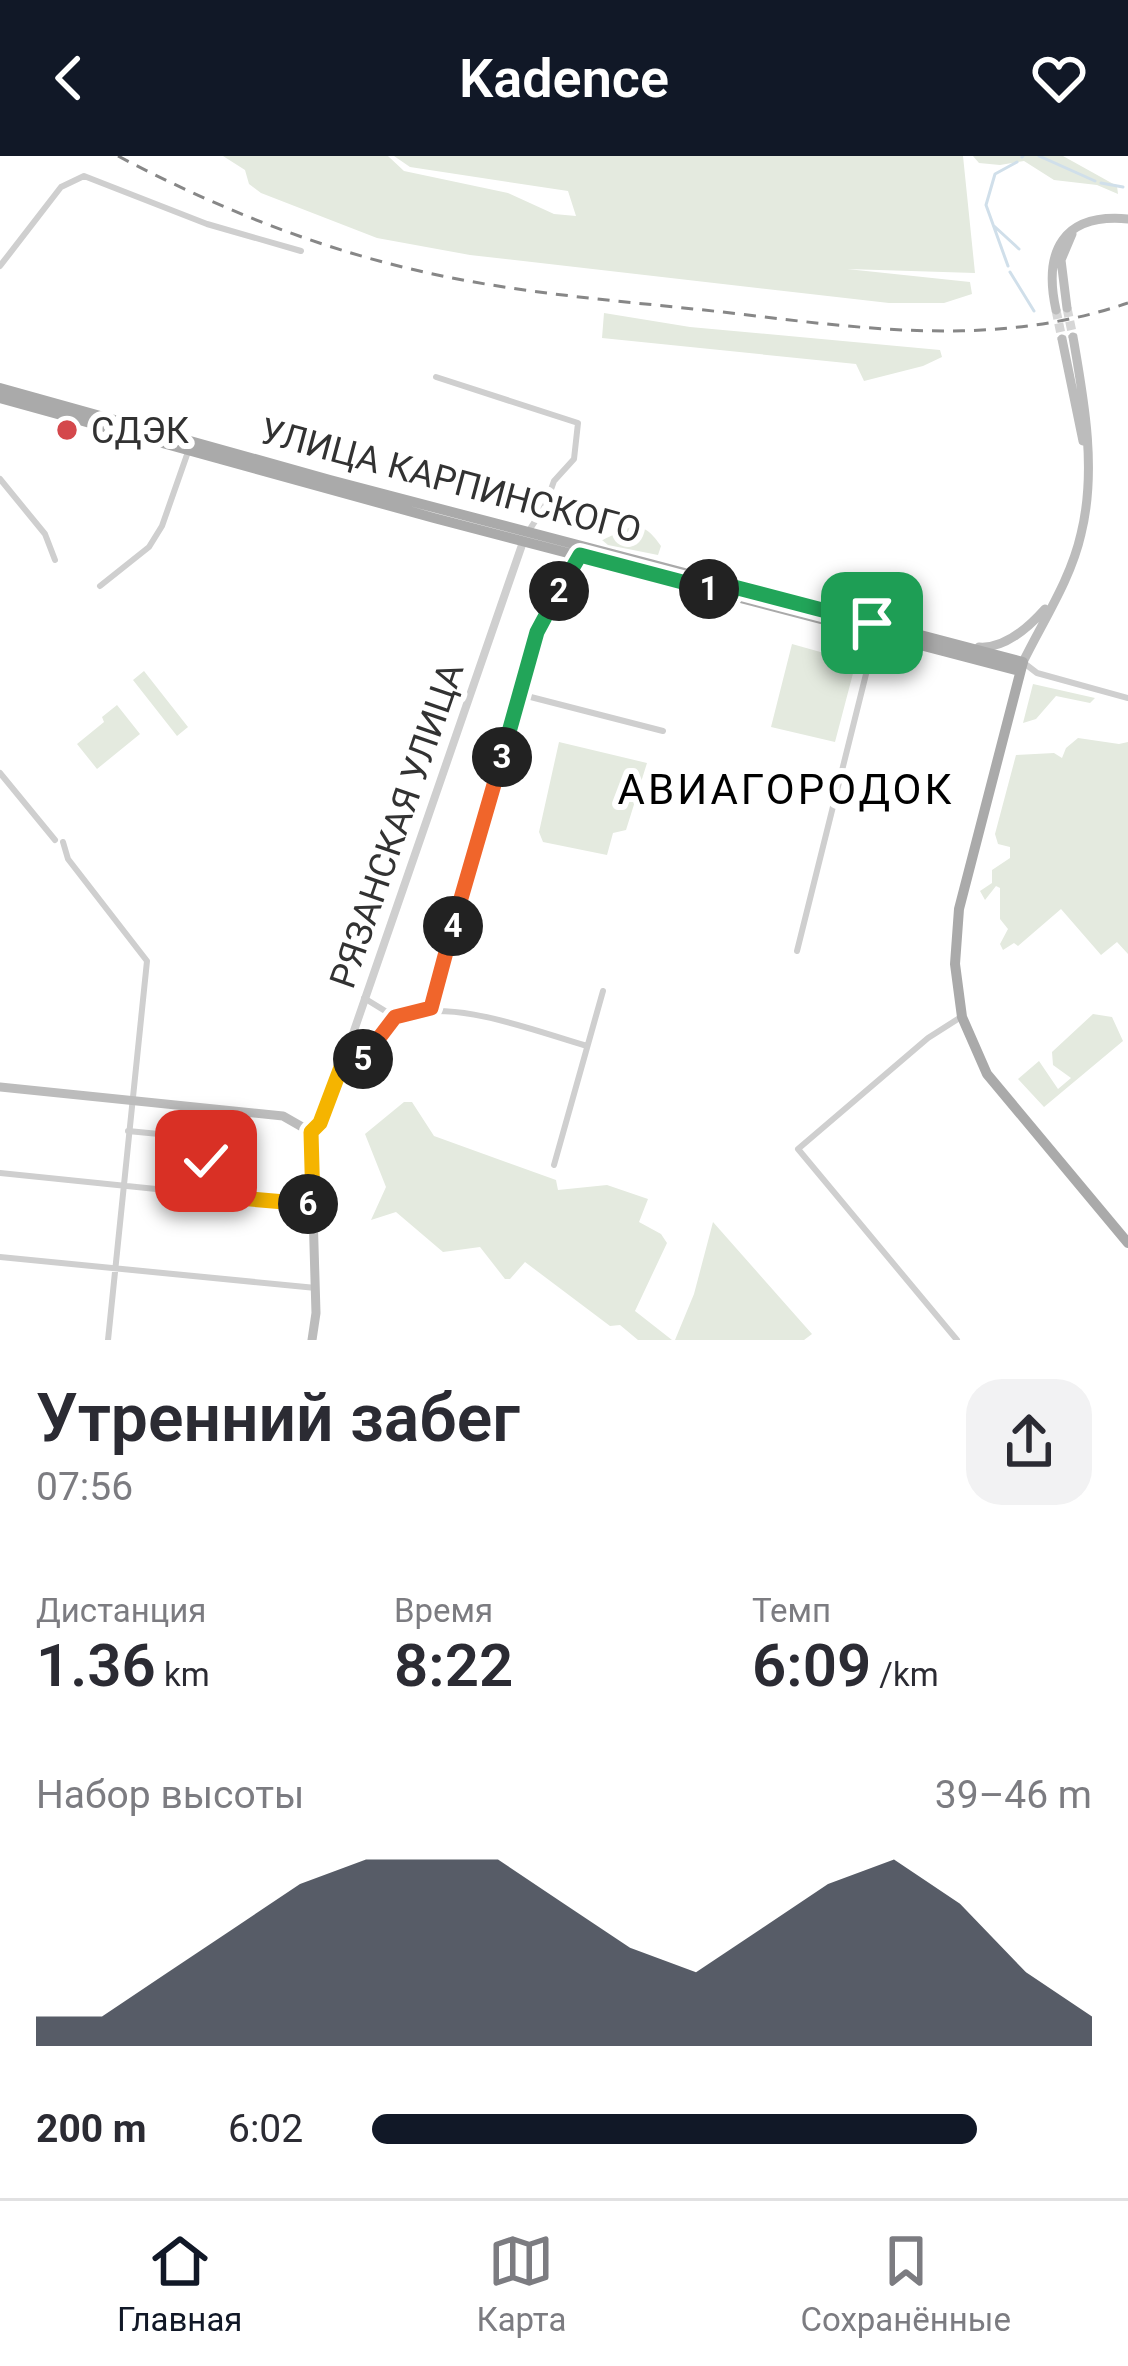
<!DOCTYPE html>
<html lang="ru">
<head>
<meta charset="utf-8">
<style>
  :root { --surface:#fff; --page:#f2f2f3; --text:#2b2b33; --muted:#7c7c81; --line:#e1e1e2; --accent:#111827 }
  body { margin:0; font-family:Roboto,sans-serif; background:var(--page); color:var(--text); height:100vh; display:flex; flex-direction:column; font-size:45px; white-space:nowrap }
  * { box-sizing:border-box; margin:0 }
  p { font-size:39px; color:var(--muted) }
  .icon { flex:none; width:66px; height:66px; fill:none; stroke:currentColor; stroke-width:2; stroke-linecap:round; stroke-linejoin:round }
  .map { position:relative; height:1184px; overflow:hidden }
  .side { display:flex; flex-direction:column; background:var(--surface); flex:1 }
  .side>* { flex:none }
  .pin { position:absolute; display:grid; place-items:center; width:102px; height:102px; color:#fff; margin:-51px; border-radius:24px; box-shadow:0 6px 18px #0006 }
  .km { position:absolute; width:60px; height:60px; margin:-30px; border-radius:50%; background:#222; color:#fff; font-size:33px; line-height:60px; text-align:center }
  .round { display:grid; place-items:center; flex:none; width:126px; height:126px; border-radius:36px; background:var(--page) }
  .summary { display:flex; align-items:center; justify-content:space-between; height:204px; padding:0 36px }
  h1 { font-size:66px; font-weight:600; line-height:90px }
  .stats { display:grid; grid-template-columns:repeat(3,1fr); gap:18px; height:204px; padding:12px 36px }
  .stats div { display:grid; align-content:center }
  .stats b { font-size:60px; font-weight:600 }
  .stats small { font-size:33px; font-weight:400 }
  .stats p { font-size:33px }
  .chart { height:336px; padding:24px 36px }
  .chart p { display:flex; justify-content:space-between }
  .chart svg { width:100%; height:216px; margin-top:12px; fill:var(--accent); opacity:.7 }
  ul { padding:0 36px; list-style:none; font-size:39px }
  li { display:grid; grid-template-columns:192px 144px 1fr; align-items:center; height:90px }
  li i { height:30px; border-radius:15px; background:var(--accent) }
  header { display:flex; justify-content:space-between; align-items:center; height:156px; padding:0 36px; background:var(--accent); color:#fff; font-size:54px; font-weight:600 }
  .menu { display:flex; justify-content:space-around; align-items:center; height:168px; border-top:3px solid var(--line); background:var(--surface); font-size:33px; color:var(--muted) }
  .menu a { display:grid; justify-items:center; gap:6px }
  .menu .on { color:var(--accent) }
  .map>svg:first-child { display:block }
  .green { fill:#e4eadf }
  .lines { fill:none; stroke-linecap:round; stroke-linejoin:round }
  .stream { stroke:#d0dfea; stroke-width:3 }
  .secondary-tunnel { stroke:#d6d6d6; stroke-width:9; stroke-dasharray:9 4.5; stroke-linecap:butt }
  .minor { stroke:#cfcfcf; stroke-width:6 }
  .tertiary { stroke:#cfcfcf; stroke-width:8 }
  .secondary { stroke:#bcbcbc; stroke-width:9 }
  .primary { stroke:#aaa; stroke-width:10 }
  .rail { stroke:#878787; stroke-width:3; stroke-dasharray:12 9; stroke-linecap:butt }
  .split-1-casing { stroke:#fff; stroke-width:24 }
  .split-2-casing { stroke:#fff; stroke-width:24 }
  .split-3-casing { stroke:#fff; stroke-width:24 }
  .split-4-casing { stroke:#fff; stroke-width:24 }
  .split-5-casing { stroke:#fff; stroke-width:24 }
  .split-6-casing { stroke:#fff; stroke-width:24 }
  .split-7-casing { stroke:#fff; stroke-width:24 }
  .split-1 { stroke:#22a559; stroke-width:15 }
  .split-2 { stroke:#22a559; stroke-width:15 }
  .split-3 { stroke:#22a559; stroke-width:15 }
  .split-4 { stroke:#f0652b; stroke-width:15 }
  .split-5 { stroke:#f0652b; stroke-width:15 }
  .split-6 { stroke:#f5b400; stroke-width:15 }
  .split-7 { stroke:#f5b400; stroke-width:15 }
  .poi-dot { fill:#d4484c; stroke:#fff; stroke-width:4.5 }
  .labels { text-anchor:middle; stroke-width:12; stroke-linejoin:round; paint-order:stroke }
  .poi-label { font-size:36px; fill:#323232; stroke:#fff; text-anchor:start }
  .street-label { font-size:36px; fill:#323232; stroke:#fff }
  .quarter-label { font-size:42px; letter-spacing:3px; fill:#000; stroke:#fff }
</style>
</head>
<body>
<header><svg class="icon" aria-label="back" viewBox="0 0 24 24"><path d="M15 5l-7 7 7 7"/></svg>Kadence<svg class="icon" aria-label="heart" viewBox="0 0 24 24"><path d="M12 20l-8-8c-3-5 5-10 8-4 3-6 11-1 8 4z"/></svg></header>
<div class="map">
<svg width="1128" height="1184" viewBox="0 0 1128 1184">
  <rect width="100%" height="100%" fill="#fff"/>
  <path class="green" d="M 223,0 L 388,0 L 404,15 L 508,37 L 554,58 L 576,60 L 568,35 L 410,11 L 394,0 L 963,0 L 975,117 L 847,113 L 970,126 L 972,138 L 944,147 L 889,147 L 470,99 L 377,82 L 261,37 L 249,28 L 245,14 Z
    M 973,0 L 1063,0 L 1117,30 L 1118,38 L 1097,29 L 1054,24 L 1024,5 L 1000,9 L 979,7 Z
    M 604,157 L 690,171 L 940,194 L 942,201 L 923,210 L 864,225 L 856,208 L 602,182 Z
    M 633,370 C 648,372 652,378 661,390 L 658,399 L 608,389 L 602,384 Z
    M 792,488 L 856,506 L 835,586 L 771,571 Z
    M 144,515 L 188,571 L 177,580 L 133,524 Z
    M 1033,528 L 1095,542 L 1090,547 L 1056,540 L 1036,563 L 1023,567 Z
    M 117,549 L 140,578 L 97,613 L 77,588 L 104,566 L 102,561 Z
    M 1078,582 L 1119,588 L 1128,586 L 1128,798 L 1117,786 L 1101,799 L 1061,753 L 1018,790 L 1014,787 L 1003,794 L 1000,788 L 1008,773 L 1000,763 L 1000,732 L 996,730 L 985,744 L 980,735 L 992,727 L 992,714 L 1010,702 L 1010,691 L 998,688 L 995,678 L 1016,599 L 1054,597 L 1062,602 L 1066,592 Z
    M 559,586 L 647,607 L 626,674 L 613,677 L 607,699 L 543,686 L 539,676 Z
    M 1093,858 L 1112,861 L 1123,885 L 1044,951 L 1018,923 L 1039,905 L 1058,933 L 1071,922 L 1053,909 L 1052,896 Z
    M 404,946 L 412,946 L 434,980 L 556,1024 L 558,1034 L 607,1029 L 648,1043 L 639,1066 L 661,1078 L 667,1087 L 635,1155 L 672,1184 L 638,1184 L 620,1169 L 610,1170 L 525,1106 L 510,1123 L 505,1123 L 480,1091 L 443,1096 L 396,1056 L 371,1064 L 386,1031 L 365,978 Z
    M 713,1066 L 812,1178 L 804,1184 L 675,1184 L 694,1138 Z"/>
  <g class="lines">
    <path class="stream" d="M 1039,0 L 1095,25
      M 1022,1 L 1023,0
      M 1101,27 L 1123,31
      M 994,70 L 1019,93
      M 1008,110 L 986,49 L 995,18 L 1017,6
      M 1010,116 L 1034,155"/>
    <path class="secondary-tunnel" d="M 1067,152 L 1073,181
      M 1056,154 L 1062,183"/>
    <path class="minor" d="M 0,110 L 61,31 L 84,20 L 207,68 L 301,95
      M 436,221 L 578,267 L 574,303 L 554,325 L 545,350 L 528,376
      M 0,323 L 45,378 L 55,404
      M 100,430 L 149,391 L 162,370 L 189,293
      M 1024,507 L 1037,517 L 1128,542
      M 519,538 L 663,575
      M 0,617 L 55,684
      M 63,686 L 68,703 L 147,805 L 108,1184
      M 797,795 L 876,478
      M 364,842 L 395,861 C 454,842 528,873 587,890
      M 431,852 L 537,476 L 579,402
      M 343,906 L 359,905 L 395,861
      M 128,975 L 190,981
      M 173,1003 L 206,1005 L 204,1039
      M 554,1009 L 603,835
      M 0,1017 L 313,1049
      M 0,1101 L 316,1132
      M 957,1184 L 798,993 L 928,882 L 961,861"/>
    <path class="tertiary" d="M 311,976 L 320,967 L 329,947 L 523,386"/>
    <path class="secondary" d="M 1067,152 L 1061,104 L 1072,78
      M 1056,154 C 1043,95 1063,57 1128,63
      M 1062,183 L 1083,285
      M 979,491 C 1004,493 1029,471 1045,453
      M 1023,506 C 1043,465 1071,423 1081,378 C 1097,314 1084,244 1073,181
      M 0,931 L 283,960 L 311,976 L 311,988 L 316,1157 L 312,1184"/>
    <path class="primary" d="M 0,232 L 330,324 L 1023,506 L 959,753 L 955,808 L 962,861 L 987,918 L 1128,1087
      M 0,242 L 434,362 L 1020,515"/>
    <path class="rail" d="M 118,0 C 215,51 316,92 424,116 C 521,138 623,145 722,156 C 860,172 993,193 1128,147"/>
  </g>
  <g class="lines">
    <g class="split-1-casing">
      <path id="split-1" d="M 709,433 L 731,439 L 734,431 L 872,467"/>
    </g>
    <g class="split-2-casing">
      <path id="split-2" d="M 559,435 L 580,399 L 709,433"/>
    </g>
    <g class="split-3-casing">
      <path id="split-3" d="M 502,601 L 537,476 L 559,435"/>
    </g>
    <g class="split-4-casing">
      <path id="split-4" d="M 453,770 L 502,601"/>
    </g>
    <g class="split-5-casing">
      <path id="split-5" d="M 363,903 L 395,861 L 431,852 L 453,770"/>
    </g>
    <g class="split-6-casing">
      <path id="split-6" d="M 308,1048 L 313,1049 L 311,976 L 320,967 L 343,906 L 363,903"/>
    </g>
    <g class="split-7-casing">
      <path id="split-7" d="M 206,1005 L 203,1039 L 308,1048"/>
    </g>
    <use href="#split-1" class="split-1"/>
    <use href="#split-2" class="split-2"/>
    <use href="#split-3" class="split-3"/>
    <use href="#split-4" class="split-4"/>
    <use href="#split-5" class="split-5"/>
    <use href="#split-6" class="split-6"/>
    <use href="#split-7" class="split-7"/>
  </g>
  <circle class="poi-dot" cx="67" cy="274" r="12"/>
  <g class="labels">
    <g class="poi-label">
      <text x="91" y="287">СДЭК</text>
    </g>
    <g class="street-label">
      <text transform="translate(451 324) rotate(15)" y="13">УЛИЦА КАРПИНСКОГО</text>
      <text transform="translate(396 669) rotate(-71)" y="13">РЯЗАНСКАЯ УЛИЦА</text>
    </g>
    <g class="quarter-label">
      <text x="786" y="648">АВИАГОРОДОК</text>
    </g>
  </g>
</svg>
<div class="pin" style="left:872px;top:467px;background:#1e9e55"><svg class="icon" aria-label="arrive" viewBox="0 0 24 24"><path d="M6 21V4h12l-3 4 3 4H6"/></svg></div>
<div class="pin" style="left:206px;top:1005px;background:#d93025"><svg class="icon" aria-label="check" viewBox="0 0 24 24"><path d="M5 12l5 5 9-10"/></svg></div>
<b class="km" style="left:709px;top:433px">1</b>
<b class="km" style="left:559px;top:435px">2</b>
<b class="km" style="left:502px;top:601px">3</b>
<b class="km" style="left:453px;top:770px">4</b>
<b class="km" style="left:363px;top:903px">5</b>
<b class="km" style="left:308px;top:1048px">6</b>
</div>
<section class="side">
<div class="summary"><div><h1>Утренний забег</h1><p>07:56</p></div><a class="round"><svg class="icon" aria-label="share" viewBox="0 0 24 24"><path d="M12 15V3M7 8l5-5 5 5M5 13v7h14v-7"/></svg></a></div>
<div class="stats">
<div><p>Дистанция</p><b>1.36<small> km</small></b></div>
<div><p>Время</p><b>8:22</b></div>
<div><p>Темп</p><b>6:09<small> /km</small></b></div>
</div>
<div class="chart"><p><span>Набор высоты</span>39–46 m</p>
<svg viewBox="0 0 160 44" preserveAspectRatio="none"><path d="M0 44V38L10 38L20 29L30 20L40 11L50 6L60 6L70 6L80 15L90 24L100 29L110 20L120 11L130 6L140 15L150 29L160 38V44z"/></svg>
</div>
<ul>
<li><b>200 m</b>6:02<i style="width:84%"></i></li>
</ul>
</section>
<nav class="menu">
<a class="on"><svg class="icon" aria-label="home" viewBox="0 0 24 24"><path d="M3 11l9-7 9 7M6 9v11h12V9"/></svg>Главная</a>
<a><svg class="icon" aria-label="map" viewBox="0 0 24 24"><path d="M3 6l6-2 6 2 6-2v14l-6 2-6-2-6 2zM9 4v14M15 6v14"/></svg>Карта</a>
<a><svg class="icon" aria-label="saved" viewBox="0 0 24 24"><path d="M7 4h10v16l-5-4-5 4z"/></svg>Сохранённые</a>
</nav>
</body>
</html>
